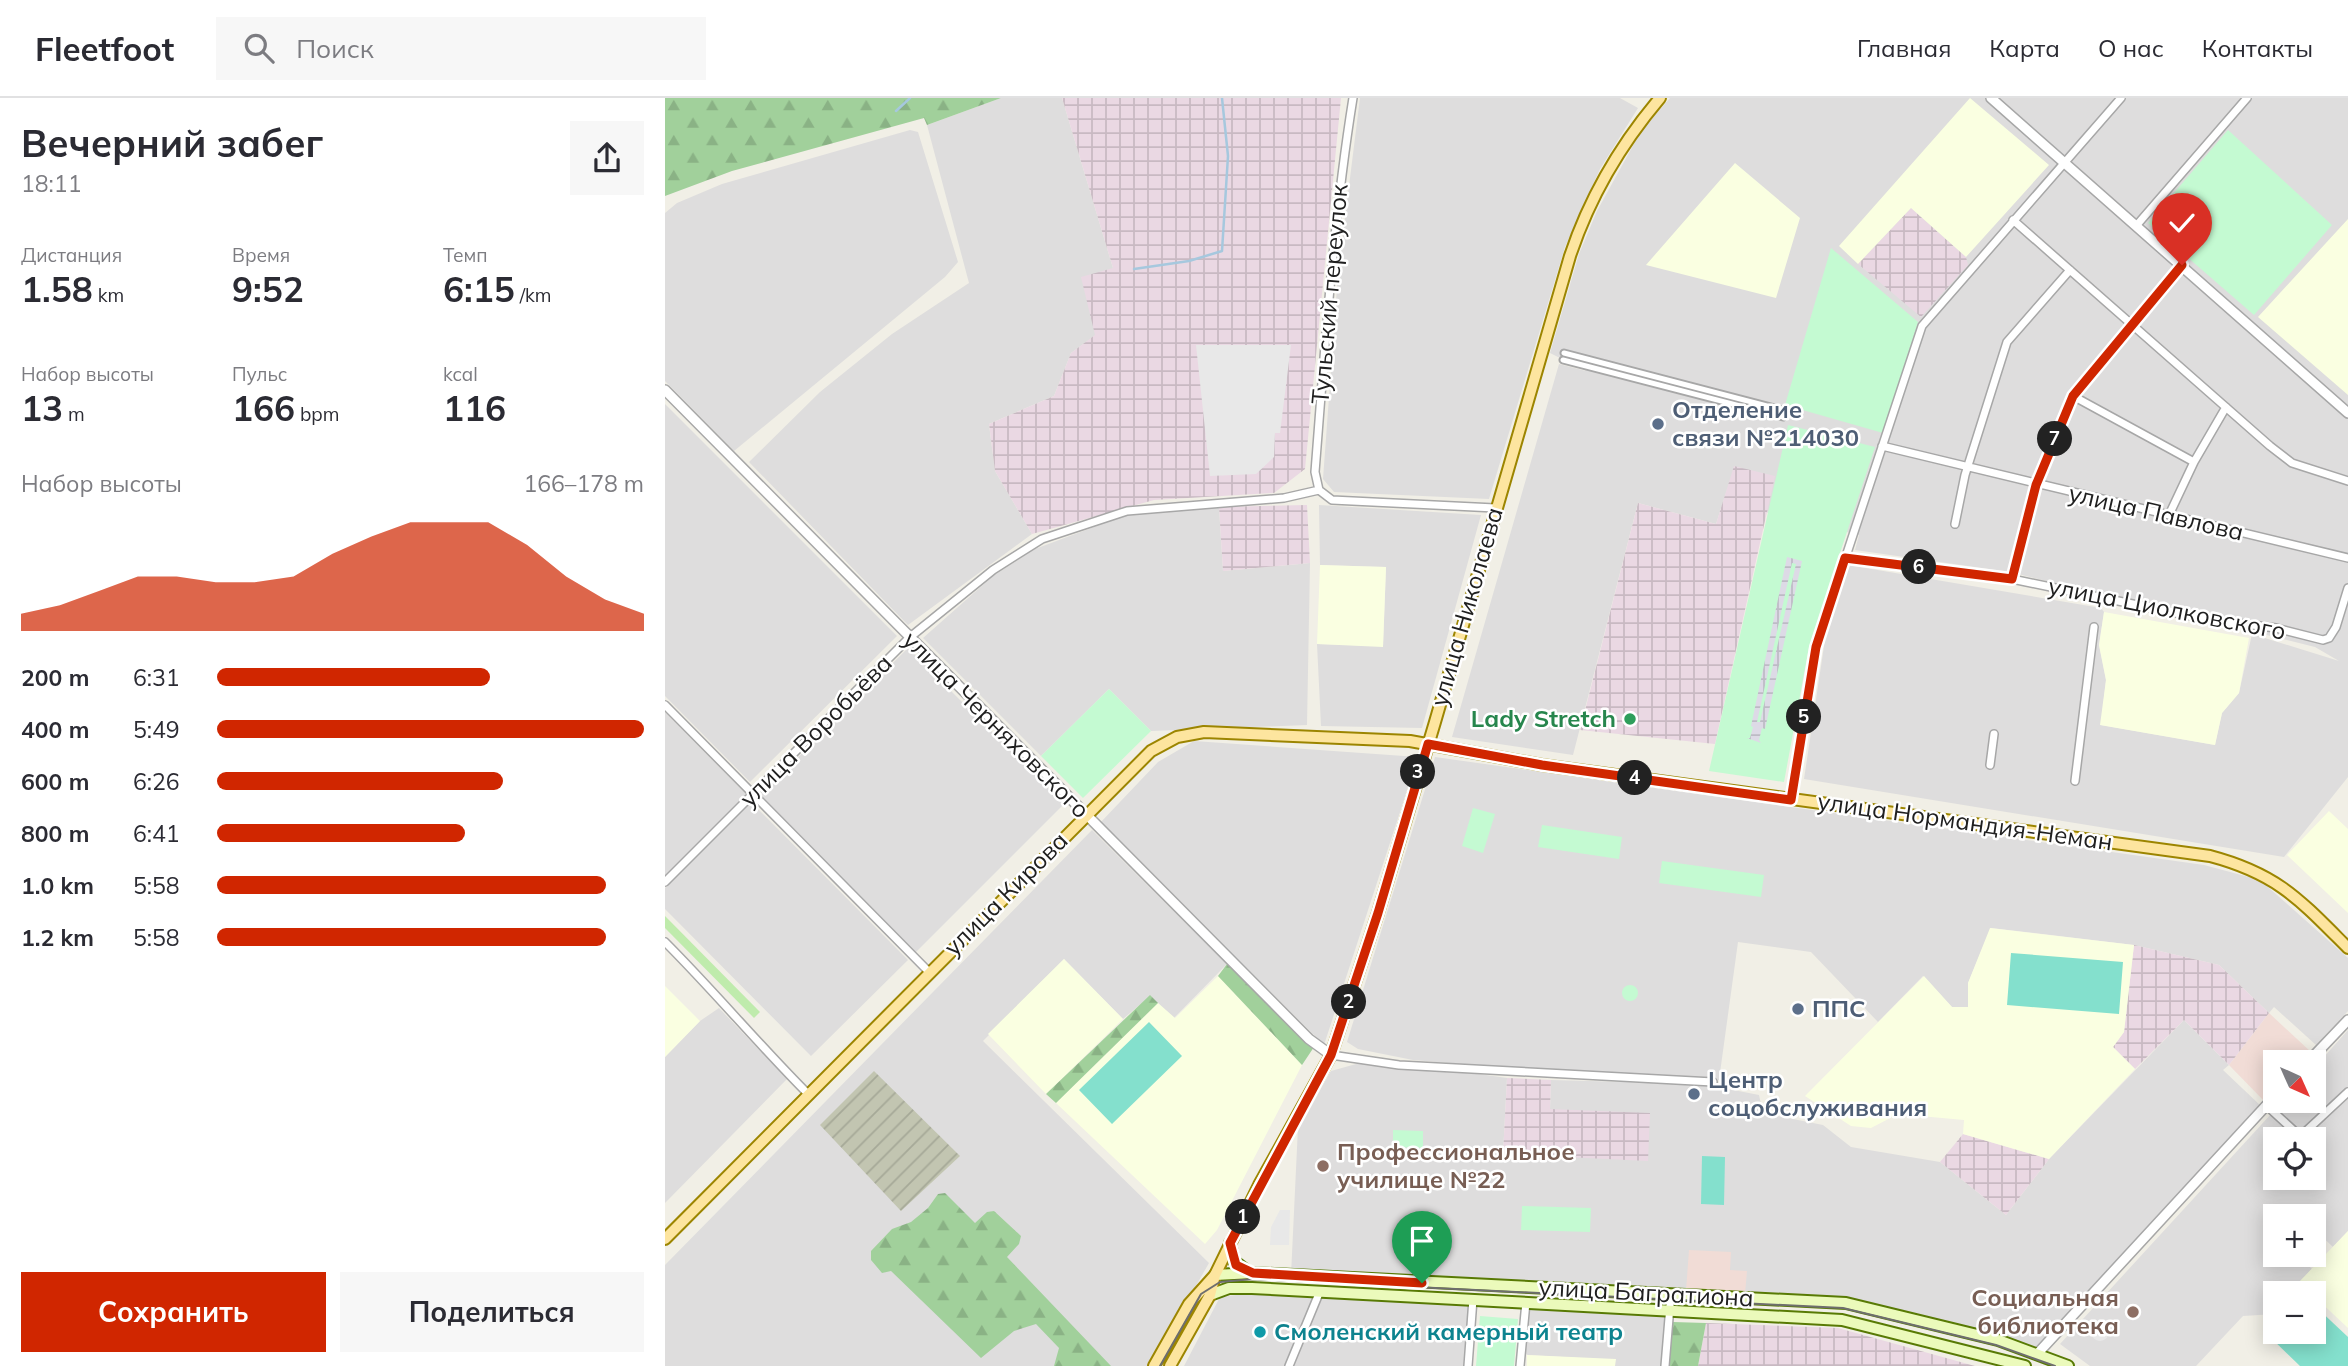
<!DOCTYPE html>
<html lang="ru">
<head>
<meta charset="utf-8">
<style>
  :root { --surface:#fff; --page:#f7f7f7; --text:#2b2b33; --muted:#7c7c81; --line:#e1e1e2; --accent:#d02600 }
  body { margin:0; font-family:Mulish,sans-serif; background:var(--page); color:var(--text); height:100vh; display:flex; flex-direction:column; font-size:26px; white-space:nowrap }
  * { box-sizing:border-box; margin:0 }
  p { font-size:23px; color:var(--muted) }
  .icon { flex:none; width:38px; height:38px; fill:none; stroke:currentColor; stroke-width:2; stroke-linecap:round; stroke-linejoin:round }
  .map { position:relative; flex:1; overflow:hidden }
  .sheet { display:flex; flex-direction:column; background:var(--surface); width:665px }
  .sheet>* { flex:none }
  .needle { width:46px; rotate:135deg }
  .tools { position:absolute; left:1598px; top:952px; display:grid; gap:14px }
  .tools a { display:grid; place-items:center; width:63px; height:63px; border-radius:0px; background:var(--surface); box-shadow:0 4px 18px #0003; font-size:35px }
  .pin { position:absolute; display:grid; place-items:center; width:60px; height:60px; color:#fff; margin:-72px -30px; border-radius:50% 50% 50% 0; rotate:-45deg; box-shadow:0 0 7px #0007 }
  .pin .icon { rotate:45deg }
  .km { position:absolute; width:35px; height:35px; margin:-18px; border-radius:50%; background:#222; color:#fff; font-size:19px; line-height:35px; text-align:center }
  .round { display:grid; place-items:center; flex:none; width:74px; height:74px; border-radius:0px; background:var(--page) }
  .overview { display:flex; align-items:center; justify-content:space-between; height:119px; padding:0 21px }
  h1 { font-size:38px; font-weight:700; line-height:52px }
  .figures { display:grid; grid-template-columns:repeat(3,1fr); gap:10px; height:119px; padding:7px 21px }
  .figures div { display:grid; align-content:center }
  .figures b { font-size:35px; font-weight:700 }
  .figures small { font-size:19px; font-weight:400 }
  .figures p { font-size:19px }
  .chart { height:196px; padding:14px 21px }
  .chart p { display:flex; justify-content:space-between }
  .chart svg { width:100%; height:126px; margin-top:7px; fill:var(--accent); opacity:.7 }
  .cta { display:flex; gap:14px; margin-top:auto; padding:14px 21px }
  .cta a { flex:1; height:80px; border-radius:0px; background:var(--accent); color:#fff; font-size:28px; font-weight:700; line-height:80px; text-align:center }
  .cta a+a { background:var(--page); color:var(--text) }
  ul { padding:0 21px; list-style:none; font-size:23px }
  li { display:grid; grid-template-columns:112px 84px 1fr; align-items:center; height:52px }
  li i { height:18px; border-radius:9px; background:var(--accent) }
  header { display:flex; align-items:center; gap:42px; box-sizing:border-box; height:98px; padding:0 35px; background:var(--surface); border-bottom:2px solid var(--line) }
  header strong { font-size:33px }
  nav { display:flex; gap:38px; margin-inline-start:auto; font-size:24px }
  .search { width:490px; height:63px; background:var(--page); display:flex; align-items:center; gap:18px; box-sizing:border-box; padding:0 24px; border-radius:0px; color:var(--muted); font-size:26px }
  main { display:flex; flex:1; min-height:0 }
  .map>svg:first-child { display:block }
  .residential { fill:#dedddd; fill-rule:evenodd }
  .commercial { fill:#f1dcd6 }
  .industrial { fill:url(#industrial-grid) }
  .education { fill:#faffe1 }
  .construction { fill:url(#construction-furrows) }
  .grass { fill:#bfebac }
  .forest { fill:url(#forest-firs) }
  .park { fill:#c4fad2 }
  .pitch { fill:#84e0cd }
  .parking { fill:#e8e8e8 }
  .plaza { fill:url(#plaza-grid); fill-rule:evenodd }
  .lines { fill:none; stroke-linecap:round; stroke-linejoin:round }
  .stream { stroke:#a6c8de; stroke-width:2.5 }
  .pedestrian-casing { stroke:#a7a7a7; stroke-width:9 }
  .minor-casing { stroke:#a7a7a7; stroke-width:10 }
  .tertiary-casing { stroke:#a7a7a7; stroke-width:12 }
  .secondary-casing { stroke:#587a04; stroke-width:14 }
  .primary-casing { stroke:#9c8500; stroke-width:14 }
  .pedestrian { stroke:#fff; stroke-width:5 }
  .minor { stroke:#fff; stroke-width:7 }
  .tertiary { stroke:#fff; stroke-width:9 }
  .secondary { stroke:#ebfabb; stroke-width:10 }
  .primary { stroke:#fde59f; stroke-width:10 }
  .tram { stroke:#6e6e6e; stroke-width:2 }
  .route-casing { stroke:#fff; stroke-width:14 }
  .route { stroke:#d02600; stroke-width:9 }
  .service-dot { fill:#5c6f8a; stroke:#fff; stroke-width:2.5 }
  .leisure-dot { fill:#2e9e5b; stroke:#fff; stroke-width:2.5 }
  .education-dot { fill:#8d6e63; stroke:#fff; stroke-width:2.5 }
  .culture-dot { fill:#0f9aa8; stroke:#fff; stroke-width:2.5 }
  .labels { text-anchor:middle; stroke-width:5; stroke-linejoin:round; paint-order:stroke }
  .street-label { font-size:24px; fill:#202020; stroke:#fff }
  .service-label { font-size:24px; font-weight:bold; fill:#4e5e75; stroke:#fff; text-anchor:start }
  .leisure-label { font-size:24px; font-weight:bold; fill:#27864d; stroke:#fff; text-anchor:end }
  .education-label { font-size:24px; font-weight:bold; fill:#785e54; stroke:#fff; text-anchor:start }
  .culture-label { font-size:24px; font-weight:bold; fill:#0d838f; stroke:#fff; text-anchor:start }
</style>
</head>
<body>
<header>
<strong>Fleetfoot</strong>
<div class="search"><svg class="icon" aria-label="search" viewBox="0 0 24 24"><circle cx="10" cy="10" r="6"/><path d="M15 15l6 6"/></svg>Поиск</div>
<nav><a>Главная</a><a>Карта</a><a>О нас</a><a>Контакты</a></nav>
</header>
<main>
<section class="sheet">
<div class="overview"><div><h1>Вечерний забег</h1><p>18:11</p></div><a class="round"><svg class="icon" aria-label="share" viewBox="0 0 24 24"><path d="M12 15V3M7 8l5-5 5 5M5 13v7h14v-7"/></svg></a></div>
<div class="figures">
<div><p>Дистанция</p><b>1.58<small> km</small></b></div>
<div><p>Время</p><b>9:52</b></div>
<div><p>Темп</p><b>6:15<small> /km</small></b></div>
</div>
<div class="figures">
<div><p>Набор высоты</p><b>13<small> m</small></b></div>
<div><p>Пульс</p><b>166<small> bpm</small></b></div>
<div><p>kcal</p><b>116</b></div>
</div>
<div class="chart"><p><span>Набор высоты</span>166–178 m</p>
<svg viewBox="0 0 160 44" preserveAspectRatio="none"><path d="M0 44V38L10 35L20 30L30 25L40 25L50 27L60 27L70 25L80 17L90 11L100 6L110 6L120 6L130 14L140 25L150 33L160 38V44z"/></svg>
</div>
<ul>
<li><b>200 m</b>6:31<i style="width:64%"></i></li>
<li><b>400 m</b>5:49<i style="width:100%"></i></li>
<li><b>600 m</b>6:26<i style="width:67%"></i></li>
<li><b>800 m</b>6:41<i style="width:58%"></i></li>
<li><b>1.0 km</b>5:58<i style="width:91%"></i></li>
<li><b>1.2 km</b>5:58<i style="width:91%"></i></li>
</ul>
<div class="cta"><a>Сохранить</a><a>Поделиться</a></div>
</section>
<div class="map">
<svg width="1683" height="1268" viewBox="0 0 1683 1268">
  <defs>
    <pattern id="industrial-grid" width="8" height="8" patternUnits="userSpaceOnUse" patternTransform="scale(1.75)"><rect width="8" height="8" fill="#ead8e3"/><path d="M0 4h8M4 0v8" fill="none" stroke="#c8b9c2"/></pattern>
    <pattern id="construction-furrows" width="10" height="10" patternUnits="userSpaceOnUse" patternTransform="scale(1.75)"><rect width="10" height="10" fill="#c2c5b1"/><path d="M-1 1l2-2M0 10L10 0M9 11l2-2" fill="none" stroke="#a6a998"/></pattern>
    <pattern id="forest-firs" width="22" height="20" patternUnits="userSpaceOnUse" patternTransform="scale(1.75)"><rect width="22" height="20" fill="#a1d09b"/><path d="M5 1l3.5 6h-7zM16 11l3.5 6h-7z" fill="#8ab285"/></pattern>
    <pattern id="plaza-grid" width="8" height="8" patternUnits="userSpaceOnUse" patternTransform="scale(1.75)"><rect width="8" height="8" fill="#dddae6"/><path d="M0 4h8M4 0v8" fill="none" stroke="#bdbbc5"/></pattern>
  </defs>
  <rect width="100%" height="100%" fill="#f1efe6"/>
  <path class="residential" d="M 336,0 L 397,0 L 448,170 L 431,237 L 406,255 L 389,298 L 324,326 L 330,373 L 367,436 L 243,527 L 84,364 L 155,294 L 227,236 L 304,185 L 262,27 Z
    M 695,0 L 955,0 L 973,10 L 935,71 L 900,149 L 824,401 L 669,394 L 658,381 L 673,176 Z
    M 1005,0 L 1683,0 L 1683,679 L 1619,759 L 1139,681 L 1164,515 L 1183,467 L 1436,510 L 1439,514 L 1434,547 L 1441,582 L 1436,627 L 1550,647 L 1557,615 L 1574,595 L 1587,536 L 1674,563 L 1650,549 L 1345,474 L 1190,452 L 1194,437 L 1100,414 L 1062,392 L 1051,426 L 973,405 L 908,657 L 787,639 L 894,266 L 921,273 L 885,255 L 914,156 L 932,113 L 976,33 Z
    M 245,32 L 253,34 L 293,164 L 280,179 L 69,353 L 0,283 L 0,115 L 12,105 L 57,86 Z
    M 0,306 L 232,538 L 85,684 L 0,598 Z
    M 654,407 L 816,417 L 757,630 L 656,628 L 652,546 L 718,548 L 721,469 L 655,467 Z
    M 554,409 L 558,473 L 645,465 L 642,627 L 486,633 L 444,591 L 376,658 L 258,540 L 328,478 L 370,451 L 461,417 Z
    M 243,550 L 399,706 L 251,854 L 95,697 Z
    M 0,614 L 82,697 L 0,780 Z
    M 529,643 L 753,659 L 659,947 L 435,725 L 493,664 Z
    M 770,659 L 1539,767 L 1595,782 L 1683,860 L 1683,913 L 1651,947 L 1609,909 L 1604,915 L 1554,867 L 1469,847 L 1326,830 L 1303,885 L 1303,909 L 1287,909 L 1258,878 L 1213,924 L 1146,854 L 1073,844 L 1054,982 L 842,970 L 748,962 L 693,951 L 682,944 Z
    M 86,704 L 243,862 L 146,958 L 0,811 L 0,790 Z
    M 427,732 L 562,866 L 509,920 L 485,898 L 458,921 L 399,861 L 318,943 L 544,1165 L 485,1268 L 0,1268 L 0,1167 Z
    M 54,910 L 122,981 L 0,1105 L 0,959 L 35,923 Z
    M 1519,922 L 1564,967 L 1558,972 L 1596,1008 L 1375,1250 L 1181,1201 L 626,1177 L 633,1029 L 666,973 L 709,961 L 842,980 L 838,1056 L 885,1011 L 886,982 L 1038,986 L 1094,997 L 1098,1015 L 1158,1027 L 1186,1049 L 1275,1064 L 1341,1117 L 1384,1061 Z
    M 1683,932 L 1683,1133 L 1668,1149 L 1649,1131 L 1648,1118 L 1610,1118 L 1610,1157 L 1632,1157 L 1647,1171 L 1635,1184 L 1641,1191 L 1638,1195 L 1610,1195 L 1610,1216 L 1578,1218 L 1531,1268 L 1425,1268 L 1395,1246 L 1618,1003 L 1648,1003 L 1649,970 ZM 1610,1041 L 1648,1041 L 1648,1080 L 1610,1080 Z
    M 579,1196 L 808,1207 L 803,1268 L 519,1268 L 555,1199 Z
    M 863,1208 L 1002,1216 L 997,1268 L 950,1268 L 950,1262 L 863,1257 L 858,1255 Z"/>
  <path class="commercial" d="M 1604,915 L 1646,954 L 1636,964 L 1610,964 L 1610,992 L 1600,1004 L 1564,967 Z
    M 1024,1152 L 1066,1154 L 1065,1172 L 1082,1173 L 1080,1196 L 1021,1193 Z"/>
  <path class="industrial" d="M 397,0 L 676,0 L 640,371 L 609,395 L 489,402 L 367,436 L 330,373 L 324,326 L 389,298 L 406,255 L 430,237 L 416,179 L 448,170 Z
    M 1246,110 L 1301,159 L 1303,167 L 1256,219 L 1193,166 Z
    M 1069,368 L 1110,378 L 1050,646 L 915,632 L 973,405 L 1051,426 Z
    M 642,407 L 645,465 L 558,473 L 554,409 Z
    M 1469,847 L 1554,867 L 1604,915 L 1564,967 L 1519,922 L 1470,971 L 1448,949 L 1459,934 Z
    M 842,980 L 886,982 L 885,1011 L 985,1015 L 983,1063 L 838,1056 Z
    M 1298,1036 L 1384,1061 L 1341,1117 L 1275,1064 Z
    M 1041,1225 L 1173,1230 L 1310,1268 L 1033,1268 Z"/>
  <path class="education" d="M 1305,0 L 1384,67 L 1301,159 L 1246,110 L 1193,166 L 1174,148 Z
    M 1070,65 L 1135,120 L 1111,200 L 981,167 Z
    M 1683,121 L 1683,297 L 1593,219 Z
    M 655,467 L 721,469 L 718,549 L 652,546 Z
    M 1439,514 L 1584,540 L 1574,595 L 1557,615 L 1550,647 L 1435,627 L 1441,582 L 1434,547 Z
    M 1664,713 L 1683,731 L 1683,815 L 1622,757 Z
    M 1325,830 L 1469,847 L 1459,934 L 1448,949 L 1470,971 L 1384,1061 L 1298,1036 L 1299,1022 L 1233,1016 L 1206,1030 L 1186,1028 L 1140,998 L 1259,878 L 1287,909 L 1303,909 L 1303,885 Z
    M 399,861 L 458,921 L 381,996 L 323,936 Z
    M 553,878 L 637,967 L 552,1132 L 540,1146 L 391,1005 L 493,905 L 510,920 Z
    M 0,888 L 35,923 L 0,959 Z
    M 1683,1133 L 1683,1230 L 1634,1184 Z
    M 862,1257 L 951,1261 L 950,1268 L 862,1268 Z"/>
  <path class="construction" d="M 209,973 L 295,1058 L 236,1113 L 155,1027 Z"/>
  <path class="grass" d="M 0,818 L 95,914 L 89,920 L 0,830 Z"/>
  <path class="forest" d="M 0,0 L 336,0 L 262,27 L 259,20 L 67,73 L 0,98 Z
    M 562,866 L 649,949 L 637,967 L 553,878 Z
    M 485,897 L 493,905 L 391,1005 L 381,996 Z
    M 280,1095 L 310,1125 L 322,1114 L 329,1113 L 356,1138 L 354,1146 L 342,1159 L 446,1268 L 389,1268 L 394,1250 L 371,1226 L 349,1233 L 316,1260 L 226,1173 L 217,1175 L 206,1162 L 206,1153 L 227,1131 L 246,1124 L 263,1110 L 273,1096 Z
    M 1008,1224 L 1041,1225 L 1033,1268 L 1003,1268 Z"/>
  <path class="park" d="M 1563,32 L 1667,127 L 1589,217 L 1483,125 Z
    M 1166,150 L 1253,224 L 1218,335 L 1120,307 Z
    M 1123,327 L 1210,349 L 1144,549 L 1119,684 L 1044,673 Z
    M 444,591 L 486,633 L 418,700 L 376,658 Z
    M 808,710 L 830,716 L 818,755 L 797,748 Z
    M 877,727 L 957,739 L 954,761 L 873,749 Z
    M 997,763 L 1099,777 L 1096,799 L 994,785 Z
    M957 895a8 8 0 1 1 16 0a8 8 0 1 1-16 0Z
    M 728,1032 L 758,1033 L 758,1050 L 728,1049 Z
    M 857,1108 L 926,1110 L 925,1134 L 856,1132 Z
    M 815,1218 L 853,1221 L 849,1268 L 811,1268 Z"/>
  <path class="pitch" d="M 1346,855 L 1458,864 L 1454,916 L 1342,907 Z
    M 484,924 L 517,958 L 447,1026 L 414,992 Z
    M 1037,1058 L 1060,1059 L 1059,1107 L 1036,1106 Z
    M 1649,1207 L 1683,1239 L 1683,1268 L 1635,1268 L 1603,1237 L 1610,1230 L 1610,1234 L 1648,1234 Z"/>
  <path class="parking" d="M 531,247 L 626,247 L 615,335 L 610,335 L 609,359 L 591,376 L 545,378 Z
    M 615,1112 L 625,1112 L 624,1147 L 605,1147 L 606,1129 Z
    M1426 1234a9 9 0 1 1 18 0a9 9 0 1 1-18 0Z"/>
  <path class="plaza" d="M 1122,459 L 1137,463 L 1100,631 L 1097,630 L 1094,642 L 1096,645 L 1082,640 L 1085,640 L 1088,629 L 1086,628 ZM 1127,465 L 1131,466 L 1095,624 L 1092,624 Z"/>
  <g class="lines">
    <path class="stream" d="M 231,13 L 245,0
      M 469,171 L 524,163 L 557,153 L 563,58 L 557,0"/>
    <g class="pedestrian-casing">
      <path id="pedestrian" d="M 899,255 L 1121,313
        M 898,262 L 1118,319"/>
    </g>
    <g class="minor-casing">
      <path id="minor" d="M 1348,122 L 1605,348 L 1627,365 L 1683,383
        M 1471,128 L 1582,0
        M 1408,298 L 1529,364
        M 1217,348 L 1683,460
        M 654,392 L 650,374 C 660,249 668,124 688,0
        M 1504,417 L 1529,364 L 1561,309
        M 1290,426 L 1300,377 L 1342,244 L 1405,172
        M 1180,460 L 1347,481 L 1540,521 L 1611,530 L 1658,542 L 1664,540 L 1671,529 L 1683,490
        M 1347,481 L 1371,387 L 1408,298 L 1517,168
        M 0,607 L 265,875
        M 1325,667 L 1329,636
        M 1410,683 L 1429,529
        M 1126,702 L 1151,549 L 1257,228 L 1456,0
        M 0,784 L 244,540 L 328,472 L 377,441 L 462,413 L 619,400 L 654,392 L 667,402 L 830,410
        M 0,844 C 50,894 94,947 144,997
        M 666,957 L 734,967 L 1048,984
        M 1601,1007 L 1638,1041
        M 1638,1041 L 1639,1035 L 1683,994
        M 624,1268 L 655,1193
        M 803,1268 L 808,1201
        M 855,1268 L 861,1204
        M 1000,1268 L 1006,1196"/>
    </g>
    <g class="tertiary-casing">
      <path id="tertiary" d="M 1326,0 L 1683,315
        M 0,292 L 644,941 L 666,957
        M 1643,964 L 1683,922
        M 1374,1254 L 1610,998"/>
    </g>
    <g class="secondary-casing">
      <path id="secondary" d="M 565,1145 L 569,1163 L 582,1173
        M 550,1177 L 588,1175 L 1181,1205 L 1333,1242 L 1403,1268
        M 545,1197 L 564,1190 L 587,1190 L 1177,1222 L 1360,1268"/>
    </g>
    <g class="primary-casing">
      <path id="primary" d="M 0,1141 L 486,653 L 512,639 L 539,634 L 745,643 L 877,667 L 1545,758 C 1613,776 1635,802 1683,850
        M 489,1268 L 524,1206 L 550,1177
        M 505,1268 L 545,1197 L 550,1177 L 594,1087 L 666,957 L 713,815 L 770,624 L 905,158 C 924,101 956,46 995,0"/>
    </g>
    <use href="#pedestrian" class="pedestrian"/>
    <use href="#minor" class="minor"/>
    <use href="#tertiary" class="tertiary"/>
    <use href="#secondary" class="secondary"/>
    <use href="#primary" class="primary"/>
    <path class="tram" d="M 495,1268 L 536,1196 L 555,1184 L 588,1181 L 1178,1210 L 1331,1247 L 1390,1268"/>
  </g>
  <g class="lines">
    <g class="route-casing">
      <path id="route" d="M 757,1185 L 588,1175 L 571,1167 L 565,1145 L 666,957 L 713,815 L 763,646 L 877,667 L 1126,702 L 1151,549 L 1180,460 L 1347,481 L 1371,387 L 1408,298 L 1517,167"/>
    </g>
    <use href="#route" class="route"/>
  </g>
  <g class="service-dot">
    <circle cx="993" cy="326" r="7"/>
    <circle cx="1133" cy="911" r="7"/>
    <circle cx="1029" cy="996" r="7"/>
  </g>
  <circle class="leisure-dot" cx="965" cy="621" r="7"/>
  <g class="education-dot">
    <circle cx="658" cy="1068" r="7"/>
    <circle cx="1468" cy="1214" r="7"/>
  </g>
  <circle class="culture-dot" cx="595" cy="1234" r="7"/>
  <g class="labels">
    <g class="street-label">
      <text transform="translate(665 196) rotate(-85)" y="8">Тульский переулок</text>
      <text transform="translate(1491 415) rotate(13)" y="8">улица Павлова</text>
      <text transform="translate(802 509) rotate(-74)" y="8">улица Николаева</text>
      <text transform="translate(1502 511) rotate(11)" y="8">улица Циолковского</text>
      <text transform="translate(331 627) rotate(45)" y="8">улица Черняховского</text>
      <text transform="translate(151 633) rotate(-45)" y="8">улица Воробьёва</text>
      <text transform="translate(1300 724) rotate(8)" y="8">улица Нормандия-Неман</text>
      <text transform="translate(341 796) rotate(-45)" y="8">улица Кирова</text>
      <text transform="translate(981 1195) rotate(3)" y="8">улица Багратиона</text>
    </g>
    <g class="service-label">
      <text x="1007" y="320">Отделение<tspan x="1007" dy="28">связи №214030</tspan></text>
      <text x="1147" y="919">ППС</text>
      <text x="1043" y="990">Центр<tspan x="1043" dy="28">соцобслуживания</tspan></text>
    </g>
    <g class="leisure-label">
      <text x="951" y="629">Lady Stretch</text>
    </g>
    <g class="education-label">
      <text x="672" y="1062">Профессиональное<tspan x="672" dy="28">училище №22</tspan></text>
      <text x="1454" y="1208" text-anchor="end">Социальная<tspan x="1454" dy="28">библиотека</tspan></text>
    </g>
    <g class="culture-label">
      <text x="609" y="1242">Смоленский камерный театр</text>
    </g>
  </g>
</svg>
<div class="tools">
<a><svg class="needle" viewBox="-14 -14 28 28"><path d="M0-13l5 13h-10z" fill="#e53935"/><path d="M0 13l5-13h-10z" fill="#7c7c81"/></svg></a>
<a><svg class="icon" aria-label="locate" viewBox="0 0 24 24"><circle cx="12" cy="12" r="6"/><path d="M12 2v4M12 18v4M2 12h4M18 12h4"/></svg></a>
<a>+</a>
<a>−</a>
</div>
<div class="pin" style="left:757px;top:1185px;background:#1e9e55"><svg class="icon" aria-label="arrive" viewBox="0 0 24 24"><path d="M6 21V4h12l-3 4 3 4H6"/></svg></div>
<div class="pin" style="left:1517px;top:167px;background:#d93025"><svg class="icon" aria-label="check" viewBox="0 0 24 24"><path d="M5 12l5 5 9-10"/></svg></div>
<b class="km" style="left:578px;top:1119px">1</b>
<b class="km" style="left:684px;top:904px">2</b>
<b class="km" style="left:753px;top:674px">3</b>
<b class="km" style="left:970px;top:680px">4</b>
<b class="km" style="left:1139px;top:619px">5</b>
<b class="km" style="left:1254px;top:469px">6</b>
<b class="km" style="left:1390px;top:341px">7</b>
</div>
</main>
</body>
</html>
